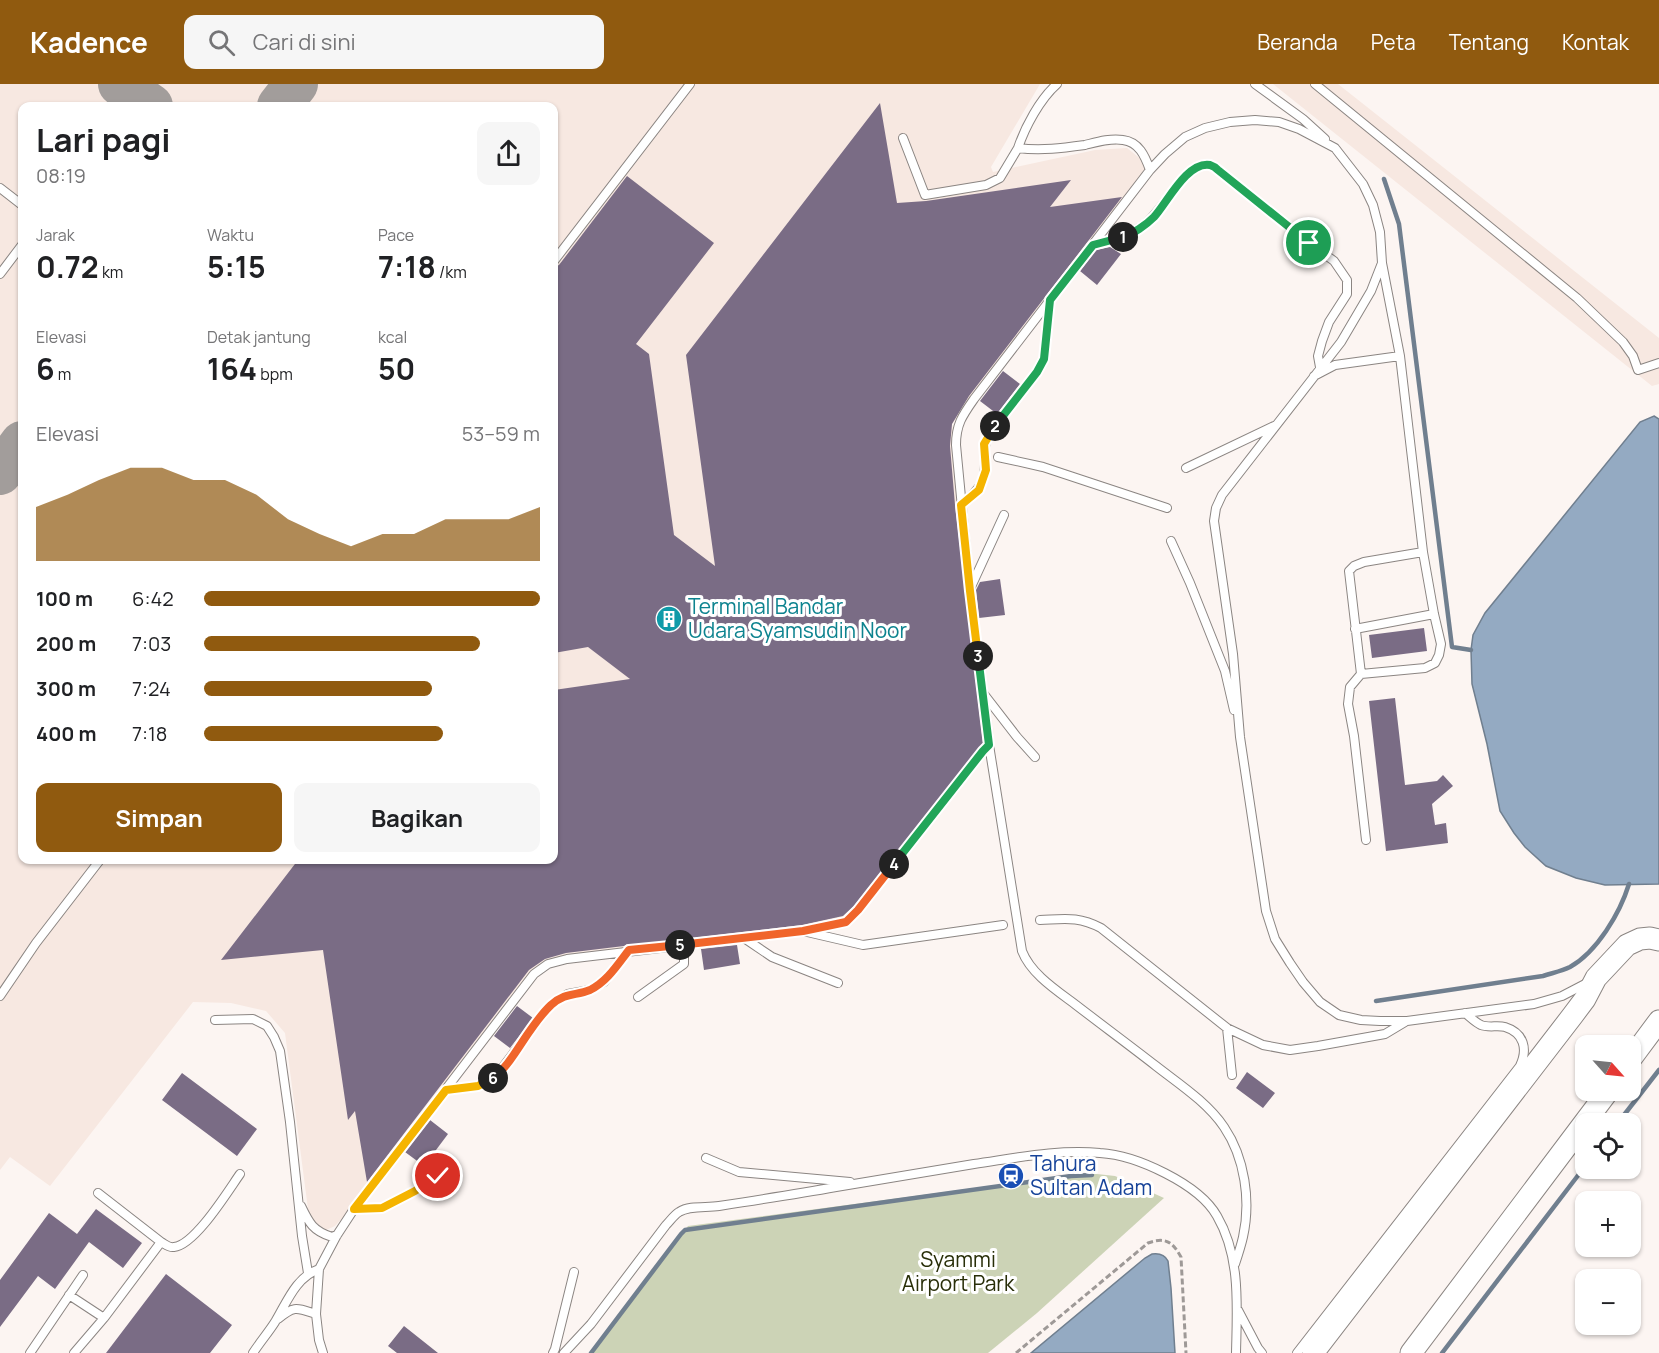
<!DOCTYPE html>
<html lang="id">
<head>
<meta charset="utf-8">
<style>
  :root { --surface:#fff; --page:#f6f6f6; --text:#202124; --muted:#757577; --accent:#905a0f }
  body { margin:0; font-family:Manrope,sans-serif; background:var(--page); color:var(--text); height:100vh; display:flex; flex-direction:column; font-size:22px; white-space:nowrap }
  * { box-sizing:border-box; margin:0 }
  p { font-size:20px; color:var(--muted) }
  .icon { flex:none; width:33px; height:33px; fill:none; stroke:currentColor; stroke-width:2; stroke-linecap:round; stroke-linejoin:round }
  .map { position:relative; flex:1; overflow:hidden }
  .sheet { position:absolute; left:18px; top:18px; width:540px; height:762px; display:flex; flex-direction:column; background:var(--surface); border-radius:12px; box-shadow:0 2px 4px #0004 }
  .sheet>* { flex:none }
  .needle { width:39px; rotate:117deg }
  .controls { position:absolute; left:1575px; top:951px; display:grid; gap:12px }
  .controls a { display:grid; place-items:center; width:66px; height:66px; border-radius:12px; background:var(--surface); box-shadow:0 2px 4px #0004; font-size:30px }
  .pin { position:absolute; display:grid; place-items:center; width:51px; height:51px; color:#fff; margin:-26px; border:3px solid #fff; border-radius:50%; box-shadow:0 2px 6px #0007 }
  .km { position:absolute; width:30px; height:30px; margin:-15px; border-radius:50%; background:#222; color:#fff; font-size:16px; line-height:30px; text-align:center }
  .round { display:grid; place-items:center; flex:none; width:63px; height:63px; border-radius:12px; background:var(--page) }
  .headline { display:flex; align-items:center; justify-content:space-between; height:102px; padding:0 18px }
  h1 { font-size:33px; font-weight:700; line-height:45px }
  .figures { display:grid; grid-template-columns:repeat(3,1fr); gap:9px; height:102px; padding:6px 18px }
  .figures div { display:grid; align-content:center }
  .figures b { font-size:30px; font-weight:700 }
  .figures small { font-size:16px; font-weight:400 }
  .figures p { font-size:16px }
  .chart { height:168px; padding:12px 18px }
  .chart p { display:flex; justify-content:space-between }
  .chart svg { width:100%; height:108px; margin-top:6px; fill:var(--accent); opacity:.7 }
  .action { display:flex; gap:12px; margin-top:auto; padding:12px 18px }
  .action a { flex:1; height:69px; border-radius:12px; background:var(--accent); color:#fff; font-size:24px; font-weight:700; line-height:69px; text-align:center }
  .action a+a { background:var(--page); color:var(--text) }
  ul { padding:0 18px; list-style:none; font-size:20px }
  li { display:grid; grid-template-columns:96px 72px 1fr; align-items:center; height:45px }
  li i { height:15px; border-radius:8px; background:var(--accent) }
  header { display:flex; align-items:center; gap:36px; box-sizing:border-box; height:84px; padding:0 30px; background:var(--accent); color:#fff }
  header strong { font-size:28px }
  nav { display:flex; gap:33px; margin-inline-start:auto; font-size:21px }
  .search { width:420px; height:54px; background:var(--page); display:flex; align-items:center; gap:15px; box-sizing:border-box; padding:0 21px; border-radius:12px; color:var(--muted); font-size:22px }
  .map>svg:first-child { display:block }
  .built { fill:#f7e8e1; fill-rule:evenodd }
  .green { fill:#ccd3b6 }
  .water { fill:#94aac2; stroke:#707f8f; stroke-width:1.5 }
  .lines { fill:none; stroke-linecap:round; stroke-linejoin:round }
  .stream { stroke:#707f8f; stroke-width:4.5 }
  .taxiway { stroke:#a29d9b; stroke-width:44 }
  .building { fill:#7a6c85 }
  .lane-casing { stroke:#8b8582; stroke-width:10 }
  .secondary-casing { stroke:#8b8582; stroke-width:23 }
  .path { stroke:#9e9997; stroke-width:3; stroke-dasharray:6 3; stroke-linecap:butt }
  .lane { stroke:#fff; stroke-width:8 }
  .secondary { stroke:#fff; stroke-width:21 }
  .split-1-casing { stroke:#fff; stroke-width:12 }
  .split-2-casing { stroke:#fff; stroke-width:12 }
  .split-3-casing { stroke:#fff; stroke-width:12 }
  .split-4-casing { stroke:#fff; stroke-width:12 }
  .split-5-casing { stroke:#fff; stroke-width:12 }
  .split-6-casing { stroke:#fff; stroke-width:12 }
  .split-7-casing { stroke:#fff; stroke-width:12 }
  .split-1 { stroke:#22a559; stroke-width:8 }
  .split-2 { stroke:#22a559; stroke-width:8 }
  .split-3 { stroke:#f5b400; stroke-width:8 }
  .split-4 { stroke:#22a559; stroke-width:8 }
  .split-5 { stroke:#f0652b; stroke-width:8 }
  .split-6 { stroke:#f0652b; stroke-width:8 }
  .split-7 { stroke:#f5b400; stroke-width:8 }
  .labels { text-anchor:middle; stroke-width:6; stroke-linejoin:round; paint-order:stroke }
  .culture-label { font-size:21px; fill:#0d838f; stroke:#fff; text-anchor:start }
  .transit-label { font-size:21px; fill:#164399; stroke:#fff; text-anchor:start }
  .park-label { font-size:21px; fill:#282e08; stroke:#fff }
</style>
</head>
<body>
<header>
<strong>Kadence</strong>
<div class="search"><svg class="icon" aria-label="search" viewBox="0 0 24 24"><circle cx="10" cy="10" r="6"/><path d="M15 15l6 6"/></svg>Cari di sini</div>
<nav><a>Beranda</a><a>Peta</a><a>Tentang</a><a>Kontak</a></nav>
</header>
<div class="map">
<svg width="1659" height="1269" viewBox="0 0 1659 1269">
  <rect width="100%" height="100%" fill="#fcf5f2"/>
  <path class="built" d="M 0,0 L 1040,0 L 991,83 L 993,88 L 1095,66 L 1127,64 L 1142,76 L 1146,87 L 952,340 L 994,650 L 849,838 L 545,877 L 368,1106 L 335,1142 L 326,1146 L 314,1138 L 308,1125 L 285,949 L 266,927 L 231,919 L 193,918 L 50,1102 L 10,1073 L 0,1086 ZM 22,22 L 554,22 L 554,776 L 22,776 Z
    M 1273,0 L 1338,0 L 1659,254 L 1659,300 L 1652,302 Z"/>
  <path class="green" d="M 1088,1089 L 1115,1092 L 1164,1114 L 1037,1229 L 988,1269 L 590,1269 L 688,1142 Z"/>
  <path class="water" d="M 1654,332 L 1659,335 L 1659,800 L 1605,801 L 1576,794 L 1546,782 L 1525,763 L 1514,749 L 1500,727 L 1487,660 L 1472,600 L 1471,566 L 1473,551 L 1485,529 L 1640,338 Z
    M 1152,1170 C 1159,1169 1165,1171 1168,1177 L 1171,1204 L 1175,1269 L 1031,1269 L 1145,1174 Z"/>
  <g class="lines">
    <path class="stream" d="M 1384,95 L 1399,140 L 1452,563 L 1471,566
      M 1376,917 L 1543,892 C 1552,889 1562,887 1570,883 C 1597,868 1620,829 1629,800
      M 1617,1040 L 1659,986
      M 591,1269 L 681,1150 L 685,1146 L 1071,1092 L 1092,1091
      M 1442,1269 L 1586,1081"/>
    <path class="taxiway" d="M 120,0 L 151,22
      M 279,22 L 296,0
      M 0,389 L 22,359"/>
  </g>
  <path class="building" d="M 880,19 L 897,119 L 926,117 L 1071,96 L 1050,123 L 1122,113 L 969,312 L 952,340 L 950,362 L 955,421 L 983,659 L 854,822 L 843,832 L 802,841 L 632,861 L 627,860 L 624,862 L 566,869 L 545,875 L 529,886 L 367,1098 L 355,1027 L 348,1036 L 323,866 L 221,876 L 298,776 L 554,776 L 554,606 L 630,595 L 588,563 L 554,569 L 554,183 L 559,181 L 627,92 L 714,159 L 636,260 L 649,270 L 674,451 L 715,482 L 686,271 Z
    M 1110,163 L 1121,170 L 1097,201 L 1080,187 L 1096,166 Z
    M 1003,287 L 1020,300 L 997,330 L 980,317 Z
    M 1000,495 L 1005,531 L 979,534 L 976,506 L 980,498 Z
    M 1424,544 L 1427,567 L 1372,574 L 1369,551 Z
    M 1395,614 L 1405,701 L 1437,697 L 1443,691 L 1453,702 L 1432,720 L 1435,741 L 1446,739 L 1448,759 L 1386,767 L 1369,617 Z
    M 737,861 L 740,880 L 704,886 L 701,865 Z
    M 517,922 L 533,934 L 510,964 L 494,952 Z
    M 1247,988 L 1275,1009 L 1263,1024 L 1236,1004 Z
    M 182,989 L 257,1045 L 237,1072 L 162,1016 Z
    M 430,1036 L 448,1050 L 424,1082 L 405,1068 Z
    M 96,1125 L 142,1159 L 123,1184 L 89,1158 L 55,1205 L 38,1192 L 0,1243 L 0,1196 L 49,1129 L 77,1150 Z
    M 166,1190 L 232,1241 L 210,1269 L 106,1269 Z
    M 404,1242 L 438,1269 L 397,1269 L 388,1262 Z"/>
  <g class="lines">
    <g class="lane-casing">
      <path id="lane" d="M 1057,0 C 1040,15 1025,43 1018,64 C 1041,67 1063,64 1085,61 C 1097,58 1110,54 1123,56 C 1139,58 1145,72 1150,86
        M 1255,0 L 1303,35 L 1325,55
        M 1315,0 L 1577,214 L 1623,258 L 1633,272 L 1638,286 L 1659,279
        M 903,54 L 925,111 L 986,101 L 1000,94 L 1018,64
        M 0,104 L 22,121
        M 1093,161 C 1112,156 1130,152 1145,140 C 1163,127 1186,77 1210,81 C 1213,82 1216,84 1218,86 L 1309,159 L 1334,177 L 1347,196 L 1347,210 L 1329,238 L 1322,257 L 1318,272 L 1320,283
        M 554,177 L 690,0
        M 0,190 L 22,161
        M 1314,292 L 1335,281 L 1400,272
        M 998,373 L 1043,383 L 1167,424
        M 1186,384 L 1274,342
        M 961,421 C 979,406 986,399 985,375 C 985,364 984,361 988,351 L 1037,288 L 1044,275 L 1050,217
        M 1171,457 L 1190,499 L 1225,587 L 1234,626
        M 970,505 L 1004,431
        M 1355,545 L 1434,530
        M 1361,590 L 1349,487 L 1354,482 L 1364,478 L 1423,468
        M 983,609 L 1017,653 L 1035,673
        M 989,661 L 1022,867 C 1031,890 1056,906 1076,921 C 1102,941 1129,961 1156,982 C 1179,1000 1207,1018 1224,1043 C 1245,1074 1251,1117 1243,1153 C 1241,1162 1238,1171 1235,1180
        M 1366,756 L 1354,652 L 1348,620 L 1350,603 L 1361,590 L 1425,584 L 1435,579 L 1439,571 L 1441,560 L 1434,530 L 1423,468 L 1400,272 L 1382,179
        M 1040,836 C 1065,835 1078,832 1101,844 L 1227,944 L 1263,961 L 1290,966 L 1318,962 L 1385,950 L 1405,938
        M 807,848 L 863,861 L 1003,841
        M 744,854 L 772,873 L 838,899
        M 0,912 L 36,859 L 100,776
        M 638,913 L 684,880 L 684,861
        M 215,936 L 253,935 L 267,942 L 274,953 L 280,967 L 290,1038 L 302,1152 L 308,1189
        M 1227,944 L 1232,991
        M 446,1006 L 478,1002 L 497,991 L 549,922 L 568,910 L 590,906 L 604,898 L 629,866
        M 706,1074 L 739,1088 L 850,1098
        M 301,1122 C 309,1139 313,1147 332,1153 L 337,1151
        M 354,1125 L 382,1124 L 415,1107 L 438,1092
        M 161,1158 C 165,1160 169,1164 174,1163 C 195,1161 228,1107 240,1090
        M 69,1211 L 104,1234
        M 1238,1226 L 1258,1264 L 1262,1269
        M 278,1235 C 295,1221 297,1224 316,1230
        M 30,1269 L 83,1191
        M 74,1269 L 104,1234 L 161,1158 L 98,1109
        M 253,1269 C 260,1258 268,1249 275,1238 C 287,1218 296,1193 319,1185
        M 323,1269 L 319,1256 L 316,1230 L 319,1185 L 337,1151 L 354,1125 L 534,890 L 548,880 L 567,875 L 803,847 L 846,838 L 858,826 L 983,667 L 989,661 L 970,507 L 956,361 C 956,341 962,332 974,315 L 1150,86 L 1165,70 L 1185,53 L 1205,44 L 1230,38 L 1255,36 L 1279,38 L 1299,45 L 1335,64 L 1363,100 L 1373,121 L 1380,148 L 1382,179 L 1371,207 L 1341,258 L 1222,411 L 1216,424 L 1214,437 L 1233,570 L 1240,653 L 1266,827 L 1275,855 L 1290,879 L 1303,898 L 1320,918 L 1339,931 L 1361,936 L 1380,937 L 1407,937 L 1534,920 L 1562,912 L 1587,899
        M 553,1269 L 555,1265 L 574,1188
        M 564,1269 L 591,1240 L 666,1141 C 670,1137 674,1131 679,1128 C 690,1121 706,1124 719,1122 C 758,1116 797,1110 836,1103 C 882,1095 928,1088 974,1080 C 1016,1074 1058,1065 1100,1069 C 1136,1071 1199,1100 1217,1132 C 1241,1173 1237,1223 1236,1269
        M 1297,1269 L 1520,982 C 1528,965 1524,949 1505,943 C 1498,941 1488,944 1481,941 C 1476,939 1470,933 1465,929"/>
    </g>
    <g class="secondary-casing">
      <path id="secondary" d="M 1630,976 L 1659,937
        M 1313,1269 L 1573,931 L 1585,915 L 1596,894 L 1627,861 L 1640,855 L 1650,854 L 1659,856
        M 1411,1269 L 1609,1006"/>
    </g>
    <path class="path" d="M 1016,1269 L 1148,1159 C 1165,1153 1172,1157 1181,1173 L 1186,1269"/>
    <use href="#lane" class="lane"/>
    <use href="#secondary" class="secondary"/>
  </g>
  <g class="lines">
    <g class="split-1-casing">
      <path id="split-1" d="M 1123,153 C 1133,150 1146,141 1154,133 C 1167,119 1187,77 1210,81 C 1213,82 1216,84 1218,86 L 1309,159"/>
    </g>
    <g class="split-2-casing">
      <path id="split-2" d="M 995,342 L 1037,288 L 1044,275 L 1050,216 L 1093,161 L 1123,153"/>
    </g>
    <g class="split-3-casing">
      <path id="split-3" d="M 978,572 L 970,507 L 961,421 L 979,406 L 986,386 L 984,360 L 995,342"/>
    </g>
    <g class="split-4-casing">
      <path id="split-4" d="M 894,780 L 983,667 L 989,661 L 978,572"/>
    </g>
    <g class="split-5-casing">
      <path id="split-5" d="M 680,861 L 803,847 L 846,838 L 858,826 L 894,780"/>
    </g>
    <g class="split-6-casing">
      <path id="split-6" d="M 493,994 C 502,988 509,978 515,969 C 526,953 537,934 551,921 C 566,908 575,912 590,906 C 607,898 618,880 629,866 L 680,861"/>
    </g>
    <g class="split-7-casing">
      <path id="split-7" d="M 438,1092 L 415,1107 L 382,1124 L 354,1125 L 446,1006 L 478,1002 L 493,994"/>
    </g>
    <use href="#split-1" class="split-1"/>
    <use href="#split-2" class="split-2"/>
    <use href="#split-3" class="split-3"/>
    <use href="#split-4" class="split-4"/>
    <use href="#split-5" class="split-5"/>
    <use href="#split-6" class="split-6"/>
    <use href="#split-7" class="split-7"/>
  </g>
  <defs>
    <g id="building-disc" transform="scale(1.35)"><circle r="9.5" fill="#0f9aa8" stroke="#fff"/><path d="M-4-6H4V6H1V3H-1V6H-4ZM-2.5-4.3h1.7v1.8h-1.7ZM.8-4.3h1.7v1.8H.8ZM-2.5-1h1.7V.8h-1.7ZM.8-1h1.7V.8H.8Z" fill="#fff"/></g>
    <g id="station-disc" transform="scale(1.35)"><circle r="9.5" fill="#1a4fb4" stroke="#fff"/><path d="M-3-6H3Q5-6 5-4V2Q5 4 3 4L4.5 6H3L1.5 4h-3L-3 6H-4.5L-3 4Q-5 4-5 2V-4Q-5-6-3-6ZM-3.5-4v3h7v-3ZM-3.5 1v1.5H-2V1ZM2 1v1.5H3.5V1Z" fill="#fff"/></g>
  </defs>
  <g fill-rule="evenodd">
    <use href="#building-disc" x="669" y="535"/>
    <use href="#station-disc" x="1011" y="1092"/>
  </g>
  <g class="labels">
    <g class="culture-label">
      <text x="688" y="530">Terminal Bandar<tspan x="688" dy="24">Udara Syamsudin Noor</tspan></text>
    </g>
    <g class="transit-label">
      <text x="1030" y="1087">Tahura<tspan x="1030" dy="24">Sultan Adam</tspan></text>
    </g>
    <g class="park-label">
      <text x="958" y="1183">Syammi<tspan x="958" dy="24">Airport Park</tspan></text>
    </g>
  </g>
</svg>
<div class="controls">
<a><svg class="needle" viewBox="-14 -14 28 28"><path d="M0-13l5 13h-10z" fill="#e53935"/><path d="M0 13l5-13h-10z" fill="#757577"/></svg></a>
<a><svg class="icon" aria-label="locate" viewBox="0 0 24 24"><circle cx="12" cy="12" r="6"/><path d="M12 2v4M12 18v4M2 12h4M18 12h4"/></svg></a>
<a>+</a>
<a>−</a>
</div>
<div class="pin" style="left:1309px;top:159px;background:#1e9e55"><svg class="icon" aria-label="arrive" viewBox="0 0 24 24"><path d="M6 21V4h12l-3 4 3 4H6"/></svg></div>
<div class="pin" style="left:438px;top:1092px;background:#d93025"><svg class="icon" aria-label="check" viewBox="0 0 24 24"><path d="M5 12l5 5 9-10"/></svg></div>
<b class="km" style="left:1123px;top:153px">1</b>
<b class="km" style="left:995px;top:342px">2</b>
<b class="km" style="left:978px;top:572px">3</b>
<b class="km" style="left:894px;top:780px">4</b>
<b class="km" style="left:680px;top:861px">5</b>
<b class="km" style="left:493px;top:994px">6</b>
<section class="sheet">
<div class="headline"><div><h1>Lari pagi</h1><p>08:19</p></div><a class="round"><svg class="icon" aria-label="share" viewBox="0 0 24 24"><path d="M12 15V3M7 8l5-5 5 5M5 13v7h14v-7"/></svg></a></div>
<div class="figures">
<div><p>Jarak</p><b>0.72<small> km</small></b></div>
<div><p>Waktu</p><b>5:15</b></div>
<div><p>Pace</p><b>7:18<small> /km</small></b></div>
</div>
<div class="figures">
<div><p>Elevasi</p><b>6<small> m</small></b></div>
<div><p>Detak jantung</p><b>164<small> bpm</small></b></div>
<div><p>kcal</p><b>50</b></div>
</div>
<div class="chart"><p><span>Elevasi</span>53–59 m</p>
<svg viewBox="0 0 160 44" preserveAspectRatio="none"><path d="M0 44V22L10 17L20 11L30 6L40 6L50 11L60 11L70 17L80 27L90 33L100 38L110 33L120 33L130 27L140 27L150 27L160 22V44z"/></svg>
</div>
<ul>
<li><b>100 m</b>6:42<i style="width:100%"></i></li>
<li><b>200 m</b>7:03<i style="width:82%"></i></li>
<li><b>300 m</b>7:24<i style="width:68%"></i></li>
<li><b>400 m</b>7:18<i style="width:71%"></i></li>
</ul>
<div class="action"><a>Simpan</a><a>Bagikan</a></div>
</section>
</div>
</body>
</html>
